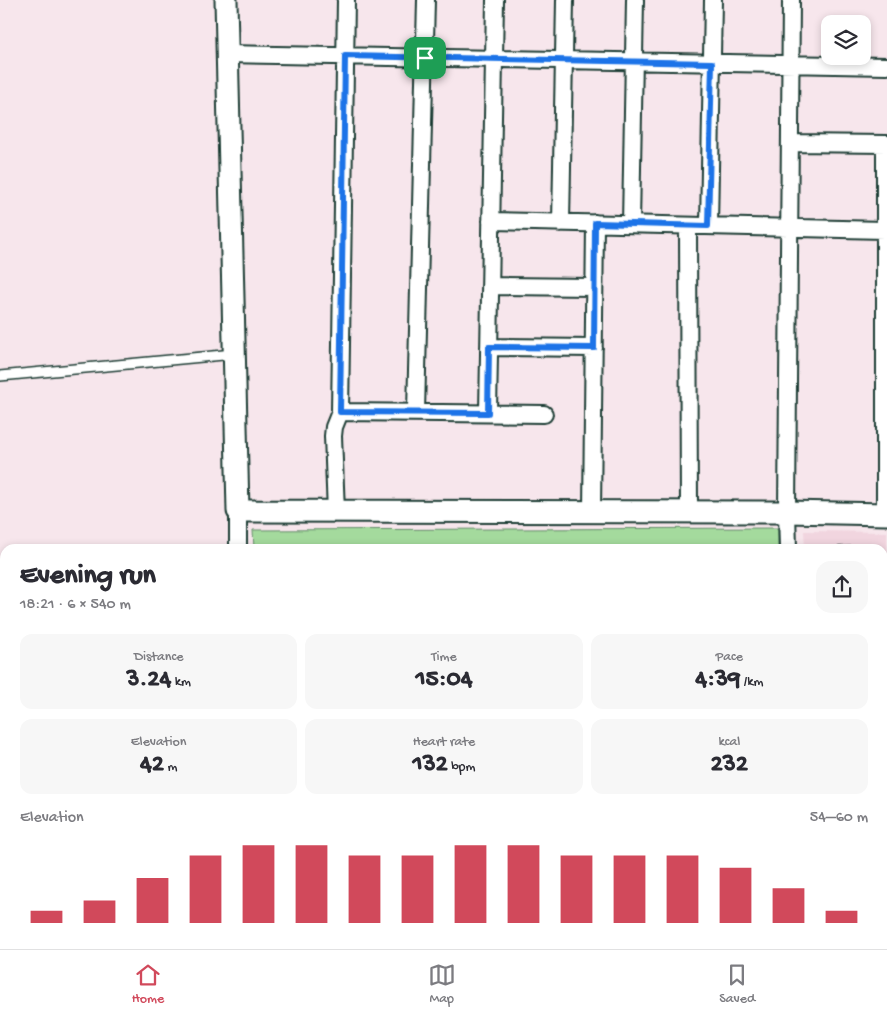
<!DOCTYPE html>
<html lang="en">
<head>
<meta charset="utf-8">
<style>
  :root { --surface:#fff; --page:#f7f7f7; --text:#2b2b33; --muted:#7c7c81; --line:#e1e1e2; --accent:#d1495b }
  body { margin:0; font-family:"Gochi Hand",sans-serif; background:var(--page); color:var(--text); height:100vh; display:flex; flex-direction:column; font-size:19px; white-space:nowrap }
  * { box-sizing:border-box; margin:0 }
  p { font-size:16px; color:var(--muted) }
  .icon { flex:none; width:28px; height:28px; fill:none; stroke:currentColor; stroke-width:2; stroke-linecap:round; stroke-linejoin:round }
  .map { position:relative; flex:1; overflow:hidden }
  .details { position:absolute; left:0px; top:544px; width:888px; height:406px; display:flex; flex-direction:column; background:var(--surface); border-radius:15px 15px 0 0; box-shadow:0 2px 8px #0003 }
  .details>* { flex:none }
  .controls { position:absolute; left:821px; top:15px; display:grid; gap:10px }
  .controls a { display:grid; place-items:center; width:50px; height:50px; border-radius:10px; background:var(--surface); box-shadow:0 2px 8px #0003; font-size:25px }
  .pin { position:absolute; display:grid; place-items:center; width:42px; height:42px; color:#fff; margin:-21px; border-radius:10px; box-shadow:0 2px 8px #0006 }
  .round { display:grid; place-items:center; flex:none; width:52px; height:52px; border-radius:15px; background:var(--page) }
  .overview { display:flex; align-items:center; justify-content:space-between; height:85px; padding:0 20px }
  h1 { font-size:28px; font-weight:700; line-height:38px }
  .stats { display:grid; grid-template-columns:repeat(3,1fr); gap:8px; height:85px; padding:5px 20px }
  .stats div { display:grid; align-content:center; border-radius:12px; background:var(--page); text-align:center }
  .stats b { font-size:25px; font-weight:700 }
  .stats small { font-size:14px; font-weight:400 }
  .stats p { font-size:14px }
  .chart { height:140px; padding:10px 20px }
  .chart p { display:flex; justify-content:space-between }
  .chart svg { width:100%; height:90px; margin-top:5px; stroke:var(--accent); stroke-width:6 }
  .tab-bar { display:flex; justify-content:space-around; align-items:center; height:70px; border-top:1px solid var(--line); background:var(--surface); font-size:14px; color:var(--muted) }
  .tab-bar a { display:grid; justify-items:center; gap:2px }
  .tab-bar .on { color:var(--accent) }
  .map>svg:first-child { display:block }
  .built { fill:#f1d5df }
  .green { fill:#a4da9d; stroke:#628c68 }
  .building { fill:#e3acc1; stroke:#1f3d34 }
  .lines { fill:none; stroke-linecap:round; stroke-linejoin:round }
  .service-casing { stroke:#1f3d34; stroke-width:12 }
  .minor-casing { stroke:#1f3d34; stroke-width:20 }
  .tertiary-casing { stroke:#1f3d34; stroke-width:25 }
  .path { stroke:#1f3d34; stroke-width:3; stroke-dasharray:5 4; stroke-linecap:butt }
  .service { stroke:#fff; stroke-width:9 }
  .minor { stroke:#fff; stroke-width:16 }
  .tertiary { stroke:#fff; stroke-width:21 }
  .route-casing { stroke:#fff; stroke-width:10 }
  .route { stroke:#1a73e8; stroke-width:6 }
</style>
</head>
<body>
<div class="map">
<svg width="887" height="949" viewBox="0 0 887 949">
  <rect width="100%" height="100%" fill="#f7e6ec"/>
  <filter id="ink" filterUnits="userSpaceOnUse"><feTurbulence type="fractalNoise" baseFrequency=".02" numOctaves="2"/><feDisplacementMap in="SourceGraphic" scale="10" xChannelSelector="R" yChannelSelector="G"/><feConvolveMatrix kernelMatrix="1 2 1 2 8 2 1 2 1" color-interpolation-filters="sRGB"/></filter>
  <g filter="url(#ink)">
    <path class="built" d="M 804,531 L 887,532 L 887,949 L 818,949 L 818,945 L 882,945 L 882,549 L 805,549 Z"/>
    <path class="green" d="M 778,528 L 778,549 L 254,549 L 253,530 Z
      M 37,945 L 789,945 L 789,949 L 35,949 Z"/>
    <path class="building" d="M 853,546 L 853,549 L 822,549 L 821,547 Z
      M 882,771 L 887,771 L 887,797 L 882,797 Z"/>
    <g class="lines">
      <g class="service-casing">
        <path id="service" d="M 0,376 L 234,354"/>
      </g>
      <g class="minor-casing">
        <path id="minor" d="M 227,54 L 887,66
          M 790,143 L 887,144
          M 491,221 L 884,230
          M 561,223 L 565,0
          M 631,224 L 635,0
          M 688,226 L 689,512
          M 709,226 L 713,0
          M 490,286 L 594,287
          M 489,347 L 594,348
          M 340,412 L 544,414
          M 416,412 L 426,0
          M 488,413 L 495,0
          M 238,511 L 238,549
          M 336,512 L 333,436 L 334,427 L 340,412 L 346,0
          M 592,512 L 595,223
          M 885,514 L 885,144
          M 788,549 L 787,512 L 791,0
          M 245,945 L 245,949
          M 799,945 L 799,949"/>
      </g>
      <g class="tertiary-casing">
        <path id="tertiary" d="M 226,0 L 238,511 L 787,512 L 887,514"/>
      </g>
      <path class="path" d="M 882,585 L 887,585
        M 882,764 L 887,764"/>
      <use href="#service" class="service"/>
      <use href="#minor" class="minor"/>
      <use href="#tertiary" class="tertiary"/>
    </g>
  </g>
  <g class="lines" filter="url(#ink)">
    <g class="route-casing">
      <path id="route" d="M 345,56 L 712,63 L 708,226 L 595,223 L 594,348 L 489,347 L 488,413 L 340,412 Z"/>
    </g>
    <use href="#route" class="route"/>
  </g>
</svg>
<div class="controls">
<a><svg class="icon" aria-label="layers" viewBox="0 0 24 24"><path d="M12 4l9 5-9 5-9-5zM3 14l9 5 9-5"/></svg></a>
</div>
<div class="pin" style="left:425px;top:58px;background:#1e9e55"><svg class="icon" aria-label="arrive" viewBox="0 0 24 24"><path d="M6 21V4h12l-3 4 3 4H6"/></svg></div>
<section class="details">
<div class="overview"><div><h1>Evening run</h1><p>18:21 · 6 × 540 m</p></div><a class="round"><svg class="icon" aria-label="share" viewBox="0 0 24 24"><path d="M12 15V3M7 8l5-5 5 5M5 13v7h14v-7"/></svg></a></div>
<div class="stats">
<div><p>Distance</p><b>3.24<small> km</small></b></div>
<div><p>Time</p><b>15:04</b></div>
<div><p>Pace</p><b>4:39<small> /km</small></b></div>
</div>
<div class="stats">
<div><p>Elevation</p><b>42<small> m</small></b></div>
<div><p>Heart rate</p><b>132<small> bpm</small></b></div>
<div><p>kcal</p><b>232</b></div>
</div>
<div class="chart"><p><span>Elevation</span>54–60 m</p>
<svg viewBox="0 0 160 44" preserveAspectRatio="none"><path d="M5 44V38M15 44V33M25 44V22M35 44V11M45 44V6M55 44V6M65 44V11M75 44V11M85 44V6M95 44V6M105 44V11M115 44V11M125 44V11M135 44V17M145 44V27M155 44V38"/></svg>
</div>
</section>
</div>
<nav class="tab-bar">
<a class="on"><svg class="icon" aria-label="home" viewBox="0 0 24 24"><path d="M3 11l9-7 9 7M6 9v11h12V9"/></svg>Home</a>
<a><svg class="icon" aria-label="map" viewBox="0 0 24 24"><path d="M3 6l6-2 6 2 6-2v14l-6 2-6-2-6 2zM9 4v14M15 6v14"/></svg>Map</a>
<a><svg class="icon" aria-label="saved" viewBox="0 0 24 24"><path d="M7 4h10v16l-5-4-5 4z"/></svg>Saved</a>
</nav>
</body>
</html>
